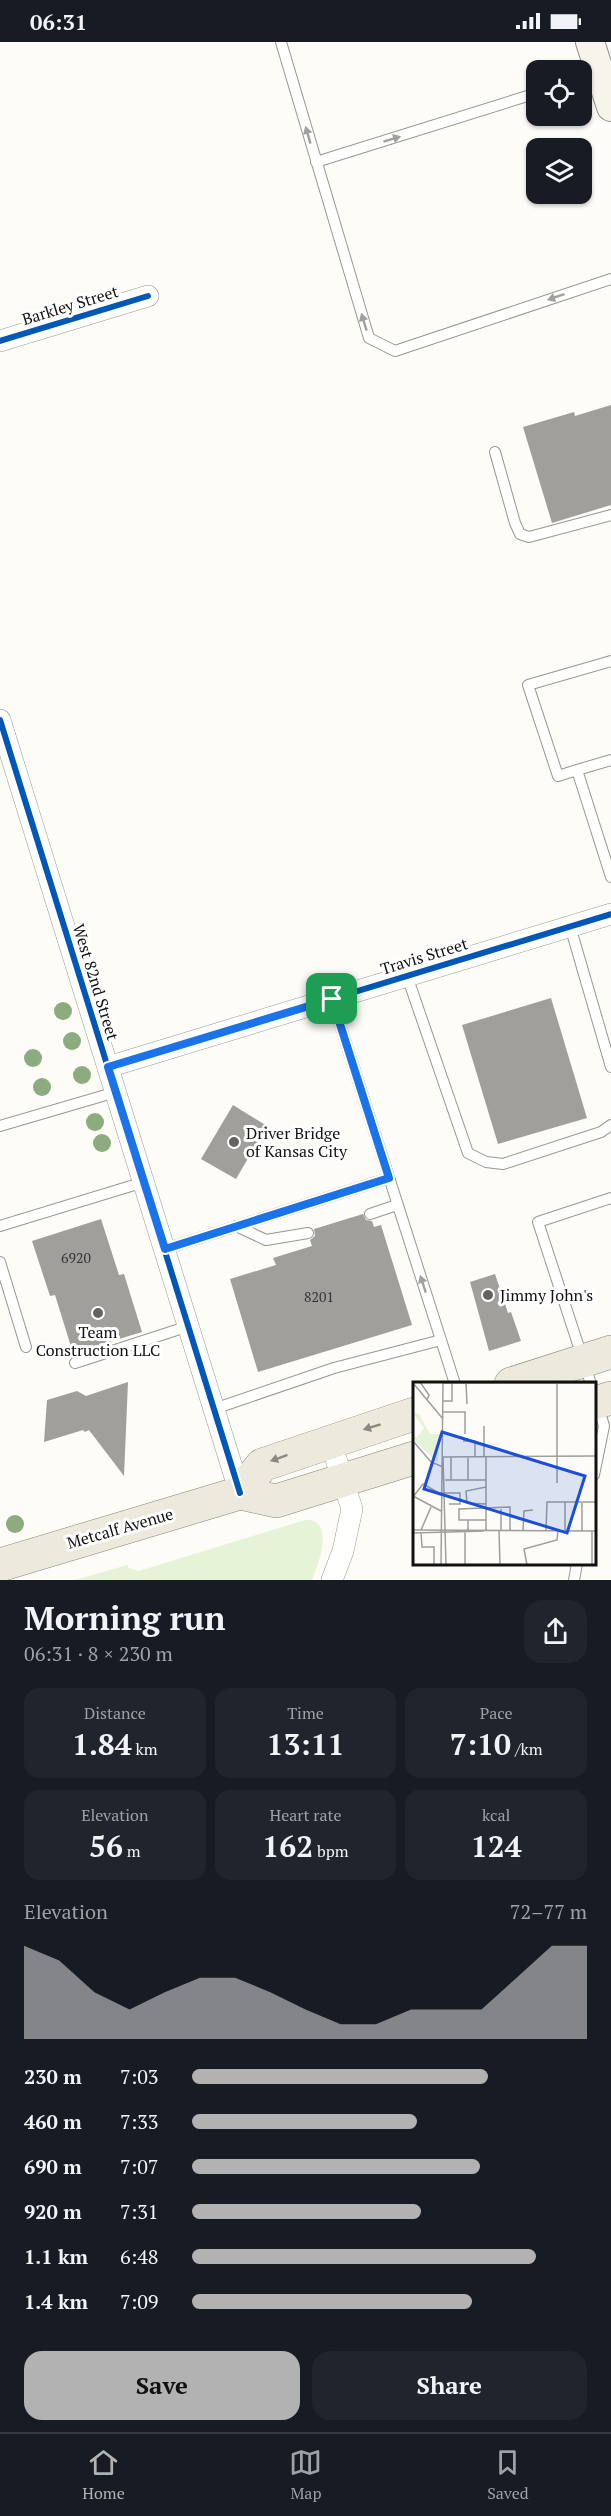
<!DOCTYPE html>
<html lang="en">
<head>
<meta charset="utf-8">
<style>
  :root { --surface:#171b24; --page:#20242c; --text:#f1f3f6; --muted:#9ea1a6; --line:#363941; --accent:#b2b2b3 }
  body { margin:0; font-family:"PT Serif",serif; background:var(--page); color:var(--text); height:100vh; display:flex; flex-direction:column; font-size:22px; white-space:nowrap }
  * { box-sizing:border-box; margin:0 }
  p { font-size:20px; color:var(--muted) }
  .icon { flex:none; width:33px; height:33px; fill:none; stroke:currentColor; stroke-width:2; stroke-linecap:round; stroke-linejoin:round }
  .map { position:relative; height:1538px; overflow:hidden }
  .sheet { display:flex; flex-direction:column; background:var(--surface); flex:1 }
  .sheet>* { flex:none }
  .fabs { position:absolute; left:526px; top:18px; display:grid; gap:12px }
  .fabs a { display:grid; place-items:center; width:66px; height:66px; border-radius:12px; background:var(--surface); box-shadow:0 2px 4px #0004; font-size:30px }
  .pin { position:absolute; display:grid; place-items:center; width:51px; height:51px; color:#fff; margin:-26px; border-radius:12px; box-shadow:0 3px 9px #0006 }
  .round { display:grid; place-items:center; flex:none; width:63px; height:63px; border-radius:18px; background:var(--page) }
  .headline { display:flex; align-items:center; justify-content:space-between; height:102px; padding:0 24px }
  h1 { font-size:33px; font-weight:700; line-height:45px }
  .stats { display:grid; grid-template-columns:repeat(3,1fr); gap:9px; height:102px; padding:6px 24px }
  .stats div { display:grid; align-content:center; border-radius:15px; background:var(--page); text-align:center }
  .stats b { font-size:30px; font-weight:700 }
  .stats small { font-size:16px; font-weight:400 }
  .stats p { font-size:16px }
  .chart { height:168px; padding:12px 24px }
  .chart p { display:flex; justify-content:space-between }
  .chart svg { width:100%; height:108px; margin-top:6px; fill:var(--accent); opacity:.7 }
  .cta { display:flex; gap:12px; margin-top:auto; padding:12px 24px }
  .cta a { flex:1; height:69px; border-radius:18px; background:var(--accent); color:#111; font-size:24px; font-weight:700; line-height:69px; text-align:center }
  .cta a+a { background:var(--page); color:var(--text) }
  ul { padding:0 24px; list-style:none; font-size:20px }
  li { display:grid; grid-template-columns:96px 72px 1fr; align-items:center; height:45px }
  li i { height:15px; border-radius:8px; background:var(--accent) }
  .status { display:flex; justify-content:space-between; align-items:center; height:42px; padding:0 30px; background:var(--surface); direction:ltr }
  .status svg { height:16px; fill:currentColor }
  .tabs { display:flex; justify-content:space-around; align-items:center; height:84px; border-top:2px solid var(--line); background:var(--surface); font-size:16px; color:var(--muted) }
  .tabs a { display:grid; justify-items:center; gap:3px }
  .tabs .selected { color:var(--accent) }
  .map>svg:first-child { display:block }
  .green { fill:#e7f3d7 }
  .building { fill:#a19f9c }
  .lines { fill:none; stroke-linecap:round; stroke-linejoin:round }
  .lane-casing { stroke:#979795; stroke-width:12 }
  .street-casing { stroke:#979795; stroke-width:22 }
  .secondary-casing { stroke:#8e8d8b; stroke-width:30 }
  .primary-casing { stroke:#858482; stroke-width:34 }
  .lane { stroke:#fffffe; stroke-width:10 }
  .street { stroke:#fffffe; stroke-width:21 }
  .secondary { stroke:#f6f4eb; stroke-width:28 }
  .primary { stroke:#ede9dc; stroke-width:33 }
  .cycleway-casing { stroke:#fff; stroke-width:10 }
  .cycleway { stroke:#0057b8; stroke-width:6 }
  .tree { fill:#8cac80 }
  .oneway { fill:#a0a09f }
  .oneway2 { fill:#8a8881 }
  .route-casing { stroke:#fff; stroke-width:12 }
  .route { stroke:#1a73e8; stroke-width:8 }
  .poi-dot { fill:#646362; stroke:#fff; stroke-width:2 }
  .labels { text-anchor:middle; stroke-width:6; stroke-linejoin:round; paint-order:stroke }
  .number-label { font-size:14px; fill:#353434 }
  .street-label { font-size:16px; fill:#111; stroke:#fff }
  .poi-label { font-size:16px; fill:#111; stroke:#fff; text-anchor:start }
  .inset-road { fill:none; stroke:#9f9e9b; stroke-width:1.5 }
  .view { fill:#1d4ed8; fill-opacity:0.15; stroke:#1d4ed8; stroke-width:3 }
  .inset-edge { fill:none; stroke:#111; stroke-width:3 }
</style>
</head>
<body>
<div class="status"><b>06:31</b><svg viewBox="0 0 49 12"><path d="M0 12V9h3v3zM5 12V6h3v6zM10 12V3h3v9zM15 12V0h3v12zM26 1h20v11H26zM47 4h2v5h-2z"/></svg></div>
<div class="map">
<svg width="611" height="1538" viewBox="0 0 611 1538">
  <rect width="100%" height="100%" fill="#fdfcf7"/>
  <path class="green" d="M 305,1478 C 336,1476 318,1524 312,1538 L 75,1538 L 127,1523 L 129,1526 L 139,1529 Z"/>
  <path class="building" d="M 611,363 L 611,463 L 552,481 L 523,385 L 574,370 L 575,374 Z
    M 551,956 L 587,1076 L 498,1102 L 462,983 Z
    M 233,1063 L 267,1084 L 236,1137 L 201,1117 Z
    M 363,1172 L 366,1178 L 372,1179 L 374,1185 L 381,1183 L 412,1283 L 258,1330 L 230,1237 L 276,1223 L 273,1216 L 312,1204 L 310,1198 L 315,1194 L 314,1187 Z
    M 101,1177 L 119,1233 L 124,1232 L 142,1290 L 73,1311 L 55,1253 L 50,1254 L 32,1199 Z
    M 495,1232 L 508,1271 L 511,1270 L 521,1299 L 489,1309 L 470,1240 Z
    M 128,1340 L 124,1434 L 89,1388 L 85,1390 L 83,1388 L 44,1400 L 47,1358 L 77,1349 L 86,1354 Z"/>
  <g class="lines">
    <g class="lane-casing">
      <path id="lane" d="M 281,0 L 369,296 L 395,309 L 611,237
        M 316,120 L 537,51
        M 495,410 L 515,481 L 520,492 L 529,495 L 611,473
        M 611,619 L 528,643 L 558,734 L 577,728 L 611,835
        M 577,728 L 611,718
        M 570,884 L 611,1025
        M 407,934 L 468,1111 L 486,1120 L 503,1122 L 601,1090 L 611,1083
        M 332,957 L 441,1298
        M 0,1084 L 116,1050
        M 370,1172 L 397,1163
        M 0,1184 L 144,1140
        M 236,1184 L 266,1198 L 308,1191
        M 165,1207 L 389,1136
        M 0,1220 L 26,1305
        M 75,1321 L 189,1284
        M 591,1342 L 538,1180 L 611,1156
        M 214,1367 L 334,1326 L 441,1298 L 455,1342
        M 594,1433 L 604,1384 L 598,1363
        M 574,1538 L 577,1522"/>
    </g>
    <g class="street-casing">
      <path id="street" d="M 0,299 L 148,254
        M 0,678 L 240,1451
        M 108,1025 L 611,872
        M 330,1398 L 352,1467 L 343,1509 L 332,1538"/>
    </g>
    <g class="secondary-casing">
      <path id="secondary" d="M 590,0 L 611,65"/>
    </g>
    <g class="primary-casing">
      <path id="primary" d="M 511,1342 L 611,1310
        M 594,1361 L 611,1356
        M 240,1451 L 262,1423 L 414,1372
        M 0,1523 L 240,1451 L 276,1459 L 414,1416"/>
    </g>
    <use href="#lane" class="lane"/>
    <use href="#street" class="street"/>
    <use href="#secondary" class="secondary"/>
    <use href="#primary" class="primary"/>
    <g class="cycleway-casing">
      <path id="cycleway" d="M 0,299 L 148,254
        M 0,678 L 240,1451
        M 108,1025 L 611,872"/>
    </g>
    <use href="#cycleway" class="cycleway"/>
  </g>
  <g class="tree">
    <circle cx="63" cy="969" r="9"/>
    <circle cx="72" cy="999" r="9"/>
    <circle cx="33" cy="1016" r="9"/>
    <circle cx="82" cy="1033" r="9"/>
    <circle cx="42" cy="1045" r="9"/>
    <circle cx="95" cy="1080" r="9"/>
    <circle cx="102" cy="1101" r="9"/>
    <circle cx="15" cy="1482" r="9"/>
  </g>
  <defs><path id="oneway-solid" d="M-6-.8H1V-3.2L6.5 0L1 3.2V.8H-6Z" transform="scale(1.5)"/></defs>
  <g class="oneway">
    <use href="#oneway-solid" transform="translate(308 93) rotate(-106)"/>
    <use href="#oneway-solid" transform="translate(392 97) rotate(-17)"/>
    <use href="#oneway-solid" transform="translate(556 255) rotate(161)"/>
    <use href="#oneway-solid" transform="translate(364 280) rotate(-107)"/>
    <use href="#oneway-solid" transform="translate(423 1242) rotate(-108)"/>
  </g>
  <g class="oneway2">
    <use href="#oneway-solid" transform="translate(372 1385) rotate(163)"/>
    <use href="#oneway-solid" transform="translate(279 1416) rotate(160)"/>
  </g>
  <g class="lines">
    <g class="route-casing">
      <path id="route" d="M 332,957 L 389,1136 L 165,1207 L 108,1025 Z"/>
    </g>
    <use href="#route" class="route"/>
  </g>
  <g class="poi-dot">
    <circle cx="234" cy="1100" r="6"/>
    <circle cx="488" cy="1253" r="6"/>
    <circle cx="98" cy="1271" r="6"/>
  </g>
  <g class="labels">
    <g class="number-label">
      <text x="76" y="1221">6920</text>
      <text x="319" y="1260">8201</text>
    </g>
    <g class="street-label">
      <text transform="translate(70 263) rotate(-17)" y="6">Barkley Street</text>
      <text transform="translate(424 914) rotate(-17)" y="6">Travis Street</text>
      <text transform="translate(96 940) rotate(73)" y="6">West 82nd Street</text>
      <text transform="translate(120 1486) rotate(-16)" y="6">Metcalf Avenue</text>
    </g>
    <g class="poi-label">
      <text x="246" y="1097">Driver Bridge<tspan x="246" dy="18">of Kansas City</tspan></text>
      <text x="500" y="1259">Jimmy John's</text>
      <text x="98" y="1296" text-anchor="middle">Team<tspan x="98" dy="18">Construction LLC</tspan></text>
    </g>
  </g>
  <g transform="translate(413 1340)">
    <rect width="183" height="183" fill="#fdfcf7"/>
    <path d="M 0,31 L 6,32 L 17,52 L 27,52 L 25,81 L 1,58 L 0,54 L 4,55 L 11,46 Z" fill="#e7f3d7"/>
    <path class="inset-road" d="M 7,0 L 16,13 L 14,18M 0,1 L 30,37M 30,1 L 183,1M 53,1 L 54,22M 144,1 L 144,101M 30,19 L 39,19 L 39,1M 30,30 L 52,30 L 52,52M 0,59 L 18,80 L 30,85M 50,59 L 62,59 L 62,75M 30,75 L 183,74M 30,75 L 33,183M 71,75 L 71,44M 55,76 L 55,98M 32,98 L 38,98 L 38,75M 38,98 L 73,98M 0,114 L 28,129M 0,115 L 10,102 L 26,111 L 47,111 L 47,122 L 36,122M 152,120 L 152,148M 169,121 L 169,149M 73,122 L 54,121 L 53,109 L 73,105M 55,138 L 46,138 L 46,127 L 97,125 L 97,149M 0,148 L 183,149M 8,148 L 18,125M 55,148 L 55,138 L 73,138M 73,148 L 73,75M 86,149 L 87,183M 88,149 L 88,127M 110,149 L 111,129 L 120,128M 133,149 L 134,120 L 183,120M 179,149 L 179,183M 8,150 L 9,165 L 21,165 L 21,183M 52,150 L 52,183M 0,151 L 71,149M 28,183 L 30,0M 114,183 L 111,167 L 144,158 L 145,149"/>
    <path class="view" d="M 29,50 L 172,94 L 154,151 L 11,107 Z"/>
    <rect width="183" height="183" class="inset-edge"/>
  </g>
</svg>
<div class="fabs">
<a><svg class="icon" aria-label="locate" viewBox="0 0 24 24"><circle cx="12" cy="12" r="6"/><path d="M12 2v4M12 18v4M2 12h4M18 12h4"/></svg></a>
<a><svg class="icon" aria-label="layers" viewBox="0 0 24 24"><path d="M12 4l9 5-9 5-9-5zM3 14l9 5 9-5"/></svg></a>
</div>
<div class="pin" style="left:332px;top:957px;background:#1e9e55"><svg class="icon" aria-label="arrive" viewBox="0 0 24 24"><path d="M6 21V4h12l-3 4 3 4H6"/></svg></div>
</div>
<section class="sheet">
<div class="headline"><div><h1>Morning run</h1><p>06:31 · 8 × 230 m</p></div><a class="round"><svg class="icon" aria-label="share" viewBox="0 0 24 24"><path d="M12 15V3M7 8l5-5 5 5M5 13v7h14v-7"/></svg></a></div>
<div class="stats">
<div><p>Distance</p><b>1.84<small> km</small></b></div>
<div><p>Time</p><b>13:11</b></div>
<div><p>Pace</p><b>7:10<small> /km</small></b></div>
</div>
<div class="stats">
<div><p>Elevation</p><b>56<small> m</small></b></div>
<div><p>Heart rate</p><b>162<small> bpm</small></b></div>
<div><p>kcal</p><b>124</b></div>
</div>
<div class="chart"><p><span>Elevation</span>72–77 m</p>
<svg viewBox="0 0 160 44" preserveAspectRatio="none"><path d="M0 44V6L10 12L20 25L30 32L40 25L50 19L60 19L70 25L80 32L90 38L100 38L110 32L120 32L130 32L140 19L150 6L160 6V44z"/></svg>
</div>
<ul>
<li><b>230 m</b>7:03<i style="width:75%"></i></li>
<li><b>460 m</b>7:33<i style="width:57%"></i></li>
<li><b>690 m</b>7:07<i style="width:73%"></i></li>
<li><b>920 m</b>7:31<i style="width:58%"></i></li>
<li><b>1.1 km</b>6:48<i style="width:87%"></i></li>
<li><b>1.4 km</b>7:09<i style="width:71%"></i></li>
</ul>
<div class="cta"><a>Save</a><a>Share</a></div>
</section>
<nav class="tabs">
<a class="selected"><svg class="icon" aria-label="home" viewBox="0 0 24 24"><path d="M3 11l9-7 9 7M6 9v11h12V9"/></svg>Home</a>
<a><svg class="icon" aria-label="map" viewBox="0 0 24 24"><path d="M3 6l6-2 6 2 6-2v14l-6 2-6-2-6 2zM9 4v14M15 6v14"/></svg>Map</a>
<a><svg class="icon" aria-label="saved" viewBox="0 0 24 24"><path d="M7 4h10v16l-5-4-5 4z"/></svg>Saved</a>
</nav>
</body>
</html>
